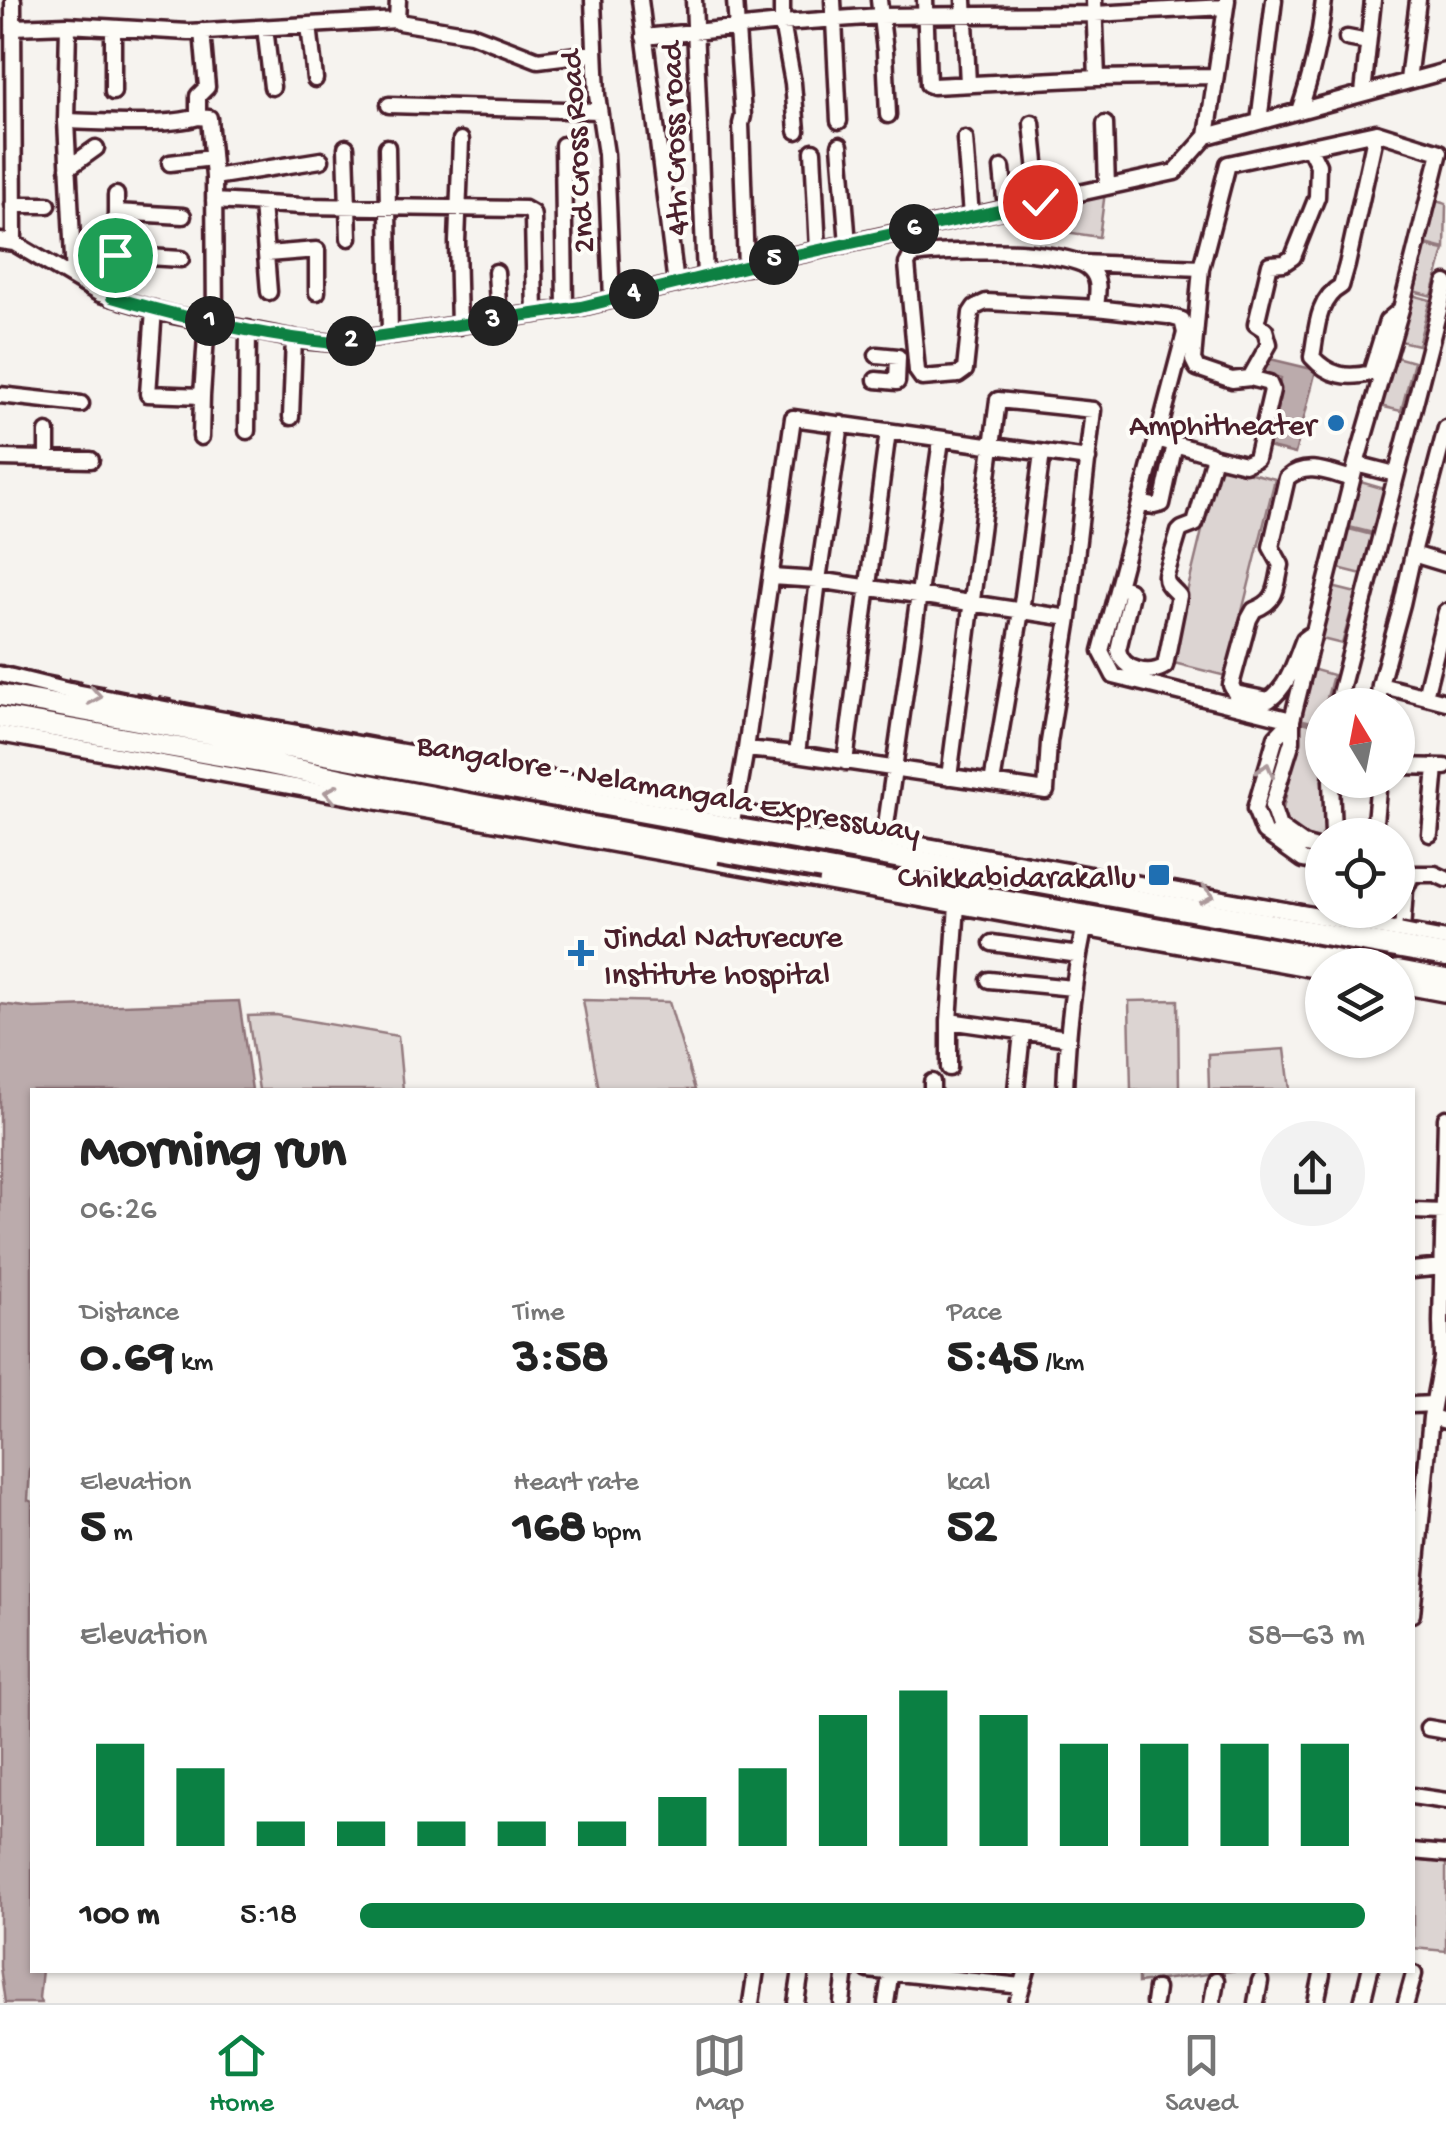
<!DOCTYPE html>
<html lang="en">
<head>
<meta charset="utf-8">
<style>
  :root { --surface:#fff; --page:#f2f2f2; --text:#222; --muted:#767676; --line:#e0e0e0; --accent:#0b8043 }
  body { margin:0; font-family:"Gochi Hand",sans-serif; background:var(--page); color:var(--text); height:100vh; display:flex; flex-direction:column; font-size:38px; white-space:nowrap }
  * { box-sizing:border-box; margin:0 }
  p { font-size:32px; color:var(--muted) }
  .icon { flex:none; width:55px; height:55px; fill:none; stroke:currentColor; stroke-width:2; stroke-linecap:round; stroke-linejoin:round }
  .map { position:relative; flex:1; overflow:hidden }
  .drawer { position:absolute; left:30px; top:1088px; width:1385px; height:885px; display:flex; flex-direction:column; background:var(--surface); border-radius:0px; box-shadow:0 2px 8px #0004 }
  .drawer>* { flex:none }
  .needle { width:65px; rotate:350deg }
  .fabs { position:absolute; left:1305px; top:688px; display:grid; gap:20px }
  .fabs a { display:grid; place-items:center; width:110px; height:110px; border-radius:50%; background:var(--surface); box-shadow:0 2px 8px #0004; font-size:50px }
  .pin { position:absolute; display:grid; place-items:center; width:85px; height:85px; color:#fff; margin:-42px; border:5px solid #fff; border-radius:50%; box-shadow:0 2px 10px #0007 }
  .km { position:absolute; width:50px; height:50px; margin:-25px; border-radius:50%; background:#222; color:#fff; font-size:28px; line-height:50px; text-align:center }
  .round { display:grid; place-items:center; flex:none; width:105px; height:105px; border-radius:52px; background:var(--page) }
  .headline { display:flex; align-items:center; justify-content:space-between; height:170px; padding:0 50px }
  h1 { font-size:55px; font-weight:800; line-height:75px }
  .metrics { display:grid; grid-template-columns:repeat(3,1fr); gap:15px; height:170px; padding:10px 50px }
  .metrics div { display:grid; align-content:center }
  .metrics b { font-size:50px; font-weight:800 }
  .metrics small { font-size:28px; font-weight:400 }
  .metrics p { font-size:28px }
  .chart { height:280px; padding:20px 50px }
  .chart p { display:flex; justify-content:space-between }
  .chart svg { width:100%; height:180px; margin-top:10px; stroke:var(--accent); stroke-width:6 }
  ul { padding:0 50px; list-style:none; font-size:32px }
  li { display:grid; grid-template-columns:160px 120px 1fr; align-items:center; height:75px }
  li i { height:25px; border-radius:12px; background:var(--accent) }
  .menu { display:flex; justify-content:space-around; align-items:center; height:140px; border-top:2px solid var(--line); background:var(--surface); font-size:28px; color:var(--muted) }
  .menu a { display:grid; justify-items:center; gap:5px }
  .menu .current { color:var(--accent) }
  .map>svg:first-child { display:block }
  .green { fill:#dcd4d2; stroke:#937a7e; stroke-width:2.5 }
  .water { fill:#bbabac; stroke:#8e7378; stroke-width:2.5 }
  .lines { fill:none; stroke-linecap:round; stroke-linejoin:round }
  .minor-casing { stroke:#4a1f2b; stroke-width:21 }
  .highway-casing { stroke:#4a1f2b; stroke-width:28 }
  .minor { stroke:#fdfcf7; stroke-width:14 }
  .highway { stroke:#fdfcf7; stroke-width:20 }
  .rail { stroke:#4a1f2b; stroke-width:2.5; stroke-dasharray:15 8; stroke-linecap:butt }
  .highway-bridge-casing { stroke:#4a1f2b; stroke-width:28; stroke-linecap:butt }
  .highway-bridge { stroke:#fdfcf7; stroke-width:20 }
  .oneway { stroke:#ac999b }
  .route-casing { stroke:#fff; stroke-width:20 }
  .route { stroke:#0b8043; stroke-width:12 }
  .poi-dot { fill:#1f6fb2; stroke:#fdfcf7; stroke-width:4 }
  .labels { text-anchor:middle; stroke-width:8; stroke-linejoin:round; paint-order:stroke }
  .street-label { font-size:32px; fill:#4a1f2b; stroke:#fdfcf7 }
  .poi-label { font-size:32px; fill:#4a1f2b; stroke:#fdfcf7; text-anchor:end }
</style>
</head>
<body>
<div class="map">
<svg width="1446" height="2003" viewBox="0 0 1446 2003">
  <rect width="100%" height="100%" fill="#f6f3ef"/>
  <filter id="ink" filterUnits="userSpaceOnUse"><feTurbulence type="fractalNoise" baseFrequency=".01" numOctaves="2"/><feDisplacementMap in="SourceGraphic" scale="20" xChannelSelector="R" yChannelSelector="G"/><feConvolveMatrix kernelMatrix="1 2 1 2 8 2 1 2 1" color-interpolation-filters="sRGB"/></filter>
  <g filter="url(#ink)">
    <path class="green" d="M 1105,192 L 1099,237 L 1039,228 L 1034,207 Z
      M 1433,200 L 1446,204 L 1445,249 L 1422,243 Z
      M 1421,245 L 1444,250 L 1432,296 L 1409,290 Z
      M 1408,294 L 1430,300 L 1418,345 L 1396,340 Z
      M 1389,355 L 1414,362 L 1401,411 L 1376,405 Z
      M 1218,465 L 1275,479 L 1226,676 L 1170,662 Z
      M 1357,481 L 1385,489 L 1373,533 L 1345,526 Z
      M 1345,528 L 1372,535 L 1362,574 L 1334,567 Z
      M 1332,587 L 1356,593 L 1342,644 L 1318,638 Z
      M 1308,668 L 1333,675 L 1325,705 L 1322,705 L 1320,724 L 1295,718 Z
      M 1302,722 L 1322,727 L 1322,780 L 1327,780 L 1331,835 L 1322,835 L 1322,839 C 1300,835 1287,834 1283,809 Z
      M 583,1000 L 669,1002 L 695,1090 L 599,1090 Z
      M 1178,1000 L 1179,1090 L 1131,1090 L 1129,1001 Z
      M 276,1015 L 398,1036 L 403,1090 L 259,1090 L 248,1016 Z
      M 1285,1049 L 1290,1090 L 1209,1090 L 1208,1054 Z
      M 1413,1860 L 1446,1863 L 1446,1951 L 1413,1948 Z
      M 1138,1970 L 1238,1970 L 1138,1983 Z"/>
    <path class="water" d="M 1266,358 L 1316,370 L 1295,454 L 1263,446 L 1281,378 L 1262,372 Z
      M 239,1001 L 252,1090 L 32,1090 L 32,1464 L 30,1469 L 28,1500 L 32,1502 L 32,1970 L 42,1970 L 39,1998 L 41,2003 L 5,2003 L 0,1967 L 0,1004 L 33,1008 Z"/>
    <g class="lines">
      <g class="minor-casing">
        <path id="minor" d="M 13,0 L 14,243
          M 593,0 L 597,95 L 606,154 L 612,299
          M 640,0 L 676,284
          M 694,0 L 705,277
          M 735,0 L 743,116 L 741,124 L 746,267
          M 782,0 L 782,23 L 793,83 L 797,131
          M 833,0 L 839,121
          M 879,0 L 885,51 L 888,115
          M 925,0 L 928,84 L 933,86 L 1097,78
          M 964,0 L 968,84
          M 1094,0 L 1097,78 L 1215,76
          M 397,20 L 398,0
          M 68,25 L 66,121 L 74,278
          M 309,25 L 315,79
          M 13,27 L 68,25 L 188,32 L 397,20 L 399,22 L 471,34 L 538,60 L 594,53
          M 265,27 L 272,87
          M 202,31 L 207,87 L 198,96 L 198,117 L 209,118 L 214,177 L 215,322
          M 644,37 L 782,23 L 880,16 L 1095,14 L 1225,7
          M 1347,38 L 1368,42
          M 1408,80 L 1418,0
          M 113,92 L 113,28
          M 1363,93 L 1373,0
          M 389,105 L 599,111
          M 1299,111 C 1312,75 1320,38 1324,0
          M 66,121 C 101,122 166,127 198,117
          M 1259,122 L 1274,0
          M 1032,123 L 1040,201
          M 1105,124 L 1107,187
          M 1376,132 L 1347,265 L 1341,286 C 1316,300 1317,331 1312,357 C 1329,376 1347,379 1371,373 L 1387,321 L 1399,311
          M 1207,136 L 1227,0
          M 965,139 L 971,216
          M 563,145 L 565,309
          M 840,145 L 848,244
          M 346,147 L 349,238
          M 387,147 L 390,335
          M 1309,147 L 1318,165 L 1317,197 L 1293,257 L 1284,263 L 1270,264 L 1256,324 L 1265,330 L 1269,344 L 1250,378 L 1232,380 L 1197,368 L 1193,360 L 1201,268 L 1228,164 L 1376,132 L 1440,152 L 1401,309 L 1356,464 L 1292,720 L 1292,741 L 1272,806 L 1279,827 L 1303,844 L 1320,849
          M 813,151 L 818,250
          M 170,163 L 212,158
          M 68,168 L 96,148
          M 1002,168 L 1006,209
          M 214,177 L 321,160
          M 214,201 L 302,206 L 525,209 L 532,213 L 533,217 L 535,314
          M 262,204 L 269,292
          M 13,205 L 48,205
          M 116,212 L 116,195
          M 0,241 L 14,243 L 100,294 L 173,315 L 301,340 L 335,343 L 581,307 L 773,260 L 1175,172 L 1207,136 L 1446,71
          M 267,254 L 317,250 L 317,292
          M 181,259 L 115,255 L 116,212 L 183,216
          M 1082,263 L 1201,268
          M 496,272 L 499,320
          M 112,297 L 115,255
          M 1096,308 L 986,302 L 975,307 L 971,313 L 965,370 L 958,375 L 922,378 L 917,371 L 907,264 C 909,261 909,259 911,257 C 920,250 1015,251 1031,253 C 1045,255 1082,259 1091,270 C 1101,281 1097,295 1096,308 L 1168,316 L 1182,320 L 1185,333 L 1101,651 L 1114,676 L 1292,720
          M 154,309 L 148,394 L 202,396
          M 459,326 L 457,242 L 461,140
          M 876,380 L 897,382 L 898,357 L 877,355
          M 0,395 L 81,404
          M 291,417 L 294,338
          M 247,431 L 248,329
          M 47,432 L 47,458
          M 201,437 L 202,396 L 207,321
          M 1212,456 L 1245,464 L 1256,459 L 1272,390 L 1269,383 L 1250,378
          M 0,458 L 91,460
          M 1356,464 L 1395,474
          M 1140,503 L 1154,506 L 1162,504 L 1175,444
          M 1413,554 L 1446,564
          M 771,577 L 818,580 L 1069,618
          M 1119,586 L 1129,590 L 1131,594 L 1118,650 C 1122,671 1150,676 1165,666 L 1179,596 C 1173,588 1165,586 1166,575 L 1179,532 L 1182,529 L 1195,524 L 1213,460 L 1210,454 L 1157,439
          M 1308,636 L 1304,639 C 1295,661 1289,686 1269,700 L 1235,693 L 1231,685 L 1249,619 L 1254,610 C 1278,601 1276,587 1281,565 L 1271,547 L 1287,478 C 1306,461 1330,473 1352,479
          M 0,674 L 69,691 L 185,713 L 1446,939
          M 1380,685 L 1446,702
          M 1425,696 L 1446,612
          M 1337,705 L 1446,283
          M 1378,705 L 1380,685 L 1402,604 L 1415,545 L 1446,428
          M 1292,720 L 1276,737 L 1255,809 L 1264,832 L 1303,860 L 1317,863
          M 0,734 L 1322,971
          M 746,749 L 797,754 L 1046,791 L 1049,742 L 1069,618 L 1093,410 L 998,400 L 949,777
          M 797,754 L 818,580 L 841,424
          M 845,762 L 888,431
          M 1398,766 L 1445,767
          M 1331,780 L 1333,835
          M 992,783 L 1021,611 L 1042,453
          M 735,811 L 746,749 L 793,418 L 1088,459
          M 1374,832 L 1379,780
          M 1430,834 L 1436,767
          M 884,839 L 941,440
          M 1398,865 L 1412,874 L 1435,874 L 1446,879
          M 957,905 L 949,1021 L 1068,1038
          M 1402,931 L 1405,890 L 1412,874
          M 992,943 L 1079,955
          M 989,980 L 1073,988
          M 1398,985 L 1446,994
          M 949,1068 L 949,1021
          M 932,1082 L 932,1090
          M 1016,1090 L 1022,1033
          M 1065,1090 C 1067,1035 1073,982 1084,929
          M 1412,1211 L 1444,1212
          M 1412,1270 L 1443,1267
          M 1412,1405 L 1433,1404
          M 1431,1417 L 1446,1421
          M 1412,1614 L 1431,1417 L 1442,1358 L 1441,1322 L 1446,1118
          M 1428,1728 L 1446,1731
          M 1412,1796 L 1446,1801
          M 1412,1851 L 1446,1854
          M 868,1970 L 1022,1986
          M 751,2003 L 756,1970
          M 796,2003 L 801,1970
          M 842,2003 L 846,1970
          M 886,2003 L 891,1970
          M 1017,2003 L 1027,1970
          M 1154,2003 L 1156,1989
          M 1212,2003 L 1216,1980
          M 1256,2003 L 1260,1981
          M 1316,2003 L 1322,1974
          M 1362,2003 L 1370,1970
          M 1406,2003 L 1414,1974"/>
      </g>
      <g class="highway-casing">
        <path id="highway" d="M 0,695 L 738,829
          M 0,717 L 265,763 L 384,788 L 720,851
          M 829,845 L 1446,956
          M 822,869 L 1363,965
          M 1398,971 L 1446,980"/>
      </g>
      <use href="#minor" class="minor"/>
      <use href="#highway" class="highway"/>
      <path class="rail" d="M 0,666 L 215,708 L 1322,908
        M 1334,910 L 1446,932"/>
      <g class="highway-bridge-casing">
        <path id="highway-bridge" d="M 738,829 L 829,845
          M 720,851 L 822,869"/>
      </g>
      <use href="#highway-bridge" class="highway-bridge"/>
    </g>
    <defs><path id="oneway-chevron" d="M-2-3.5L2.5 0L-2 3.5" fill="none" stroke-width="1.6" stroke-linecap="round" stroke-linejoin="round" transform="scale(2.5)"/></defs>
    <g class="oneway">
      <use href="#oneway-chevron" transform="translate(95 696) rotate(10)"/>
      <use href="#oneway-chevron" transform="translate(1266 770) rotate(-74)"/>
      <use href="#oneway-chevron" transform="translate(331 793) rotate(-170)"/>
      <use href="#oneway-chevron" transform="translate(1207 895) rotate(10)"/>
    </g>
  </g>
  <g class="lines" filter="url(#ink)">
    <g class="route-casing">
      <path id="route" d="M 115,255 L 112,297 C 184,318 260,336 335,343 L 581,307 L 773,260 L 1040,202"/>
    </g>
    <use href="#route" class="route"/>
  </g>
  <g class="poi-dot">
    <circle cx="1336" cy="423" r="10"/>
    <rect x="1147" y="863" width="24" height="24" rx="5"/>
    <path d="M576 938h10v10h10v10h-10v10h-10v-10h-10v-10h10z"/>
  </g>
  <g class="labels">
    <g class="street-label">
      <text transform="translate(672 139) rotate(-92)" y="11">4th Cross road</text>
      <text transform="translate(575 152) rotate(-94)" y="11">2nd Cross Road</text>
      <text transform="translate(669 786) rotate(10)" y="11">Bangalore - Nelamangala Expressway</text>
    </g>
    <g class="poi-label">
      <text x="1316" y="434">Amphitheater</text>
      <text x="1136" y="886">Chikkabidarakallu</text>
      <text x="604" y="946" text-anchor="start">Jindal Naturecure<tspan x="604" dy="37">Institute hospital</tspan></text>
    </g>
  </g>
</svg>
<div class="fabs">
<a><svg class="needle" viewBox="-14 -14 28 28"><path d="M0-13l5 13h-10z" fill="#e53935"/><path d="M0 13l5-13h-10z" fill="#767676"/></svg></a>
<a><svg class="icon" aria-label="locate" viewBox="0 0 24 24"><circle cx="12" cy="12" r="6"/><path d="M12 2v4M12 18v4M2 12h4M18 12h4"/></svg></a>
<a><svg class="icon" aria-label="layers" viewBox="0 0 24 24"><path d="M12 4l9 5-9 5-9-5zM3 14l9 5 9-5"/></svg></a>
</div>
<div class="pin" style="left:115px;top:255px;background:#1e9e55"><svg class="icon" aria-label="arrive" viewBox="0 0 24 24"><path d="M6 21V4h12l-3 4 3 4H6"/></svg></div>
<div class="pin" style="left:1040px;top:202px;background:#d93025"><svg class="icon" aria-label="check" viewBox="0 0 24 24"><path d="M5 12l5 5 9-10"/></svg></div>
<b class="km" style="left:210px;top:321px">1</b>
<b class="km" style="left:351px;top:341px">2</b>
<b class="km" style="left:493px;top:321px">3</b>
<b class="km" style="left:634px;top:294px">4</b>
<b class="km" style="left:774px;top:260px">5</b>
<b class="km" style="left:914px;top:229px">6</b>
<section class="drawer">
<div class="headline"><div><h1>Morning run</h1><p>06:26</p></div><a class="round"><svg class="icon" aria-label="share" viewBox="0 0 24 24"><path d="M12 15V3M7 8l5-5 5 5M5 13v7h14v-7"/></svg></a></div>
<div class="metrics">
<div><p>Distance</p><b>0.69<small> km</small></b></div>
<div><p>Time</p><b>3:58</b></div>
<div><p>Pace</p><b>5:45<small> /km</small></b></div>
</div>
<div class="metrics">
<div><p>Elevation</p><b>5<small> m</small></b></div>
<div><p>Heart rate</p><b>168<small> bpm</small></b></div>
<div><p>kcal</p><b>52</b></div>
</div>
<div class="chart"><p><span>Elevation</span>58–63 m</p>
<svg viewBox="0 0 160 44" preserveAspectRatio="none"><path d="M5 44V19M15 44V25M25 44V38M35 44V38M45 44V38M55 44V38M65 44V38M75 44V32M85 44V25M95 44V12M105 44V6M115 44V12M125 44V19M135 44V19M145 44V19M155 44V19"/></svg>
</div>
<ul>
<li><b>100 m</b>5:18<i style="width:100%"></i></li>
</ul>
</section>
</div>
<nav class="menu">
<a class="current"><svg class="icon" aria-label="home" viewBox="0 0 24 24"><path d="M3 11l9-7 9 7M6 9v11h12V9"/></svg>Home</a>
<a><svg class="icon" aria-label="map" viewBox="0 0 24 24"><path d="M3 6l6-2 6 2 6-2v14l-6 2-6-2-6 2zM9 4v14M15 6v14"/></svg>Map</a>
<a><svg class="icon" aria-label="saved" viewBox="0 0 24 24"><path d="M7 4h10v16l-5-4-5 4z"/></svg>Saved</a>
</nav>
</body>
</html>
